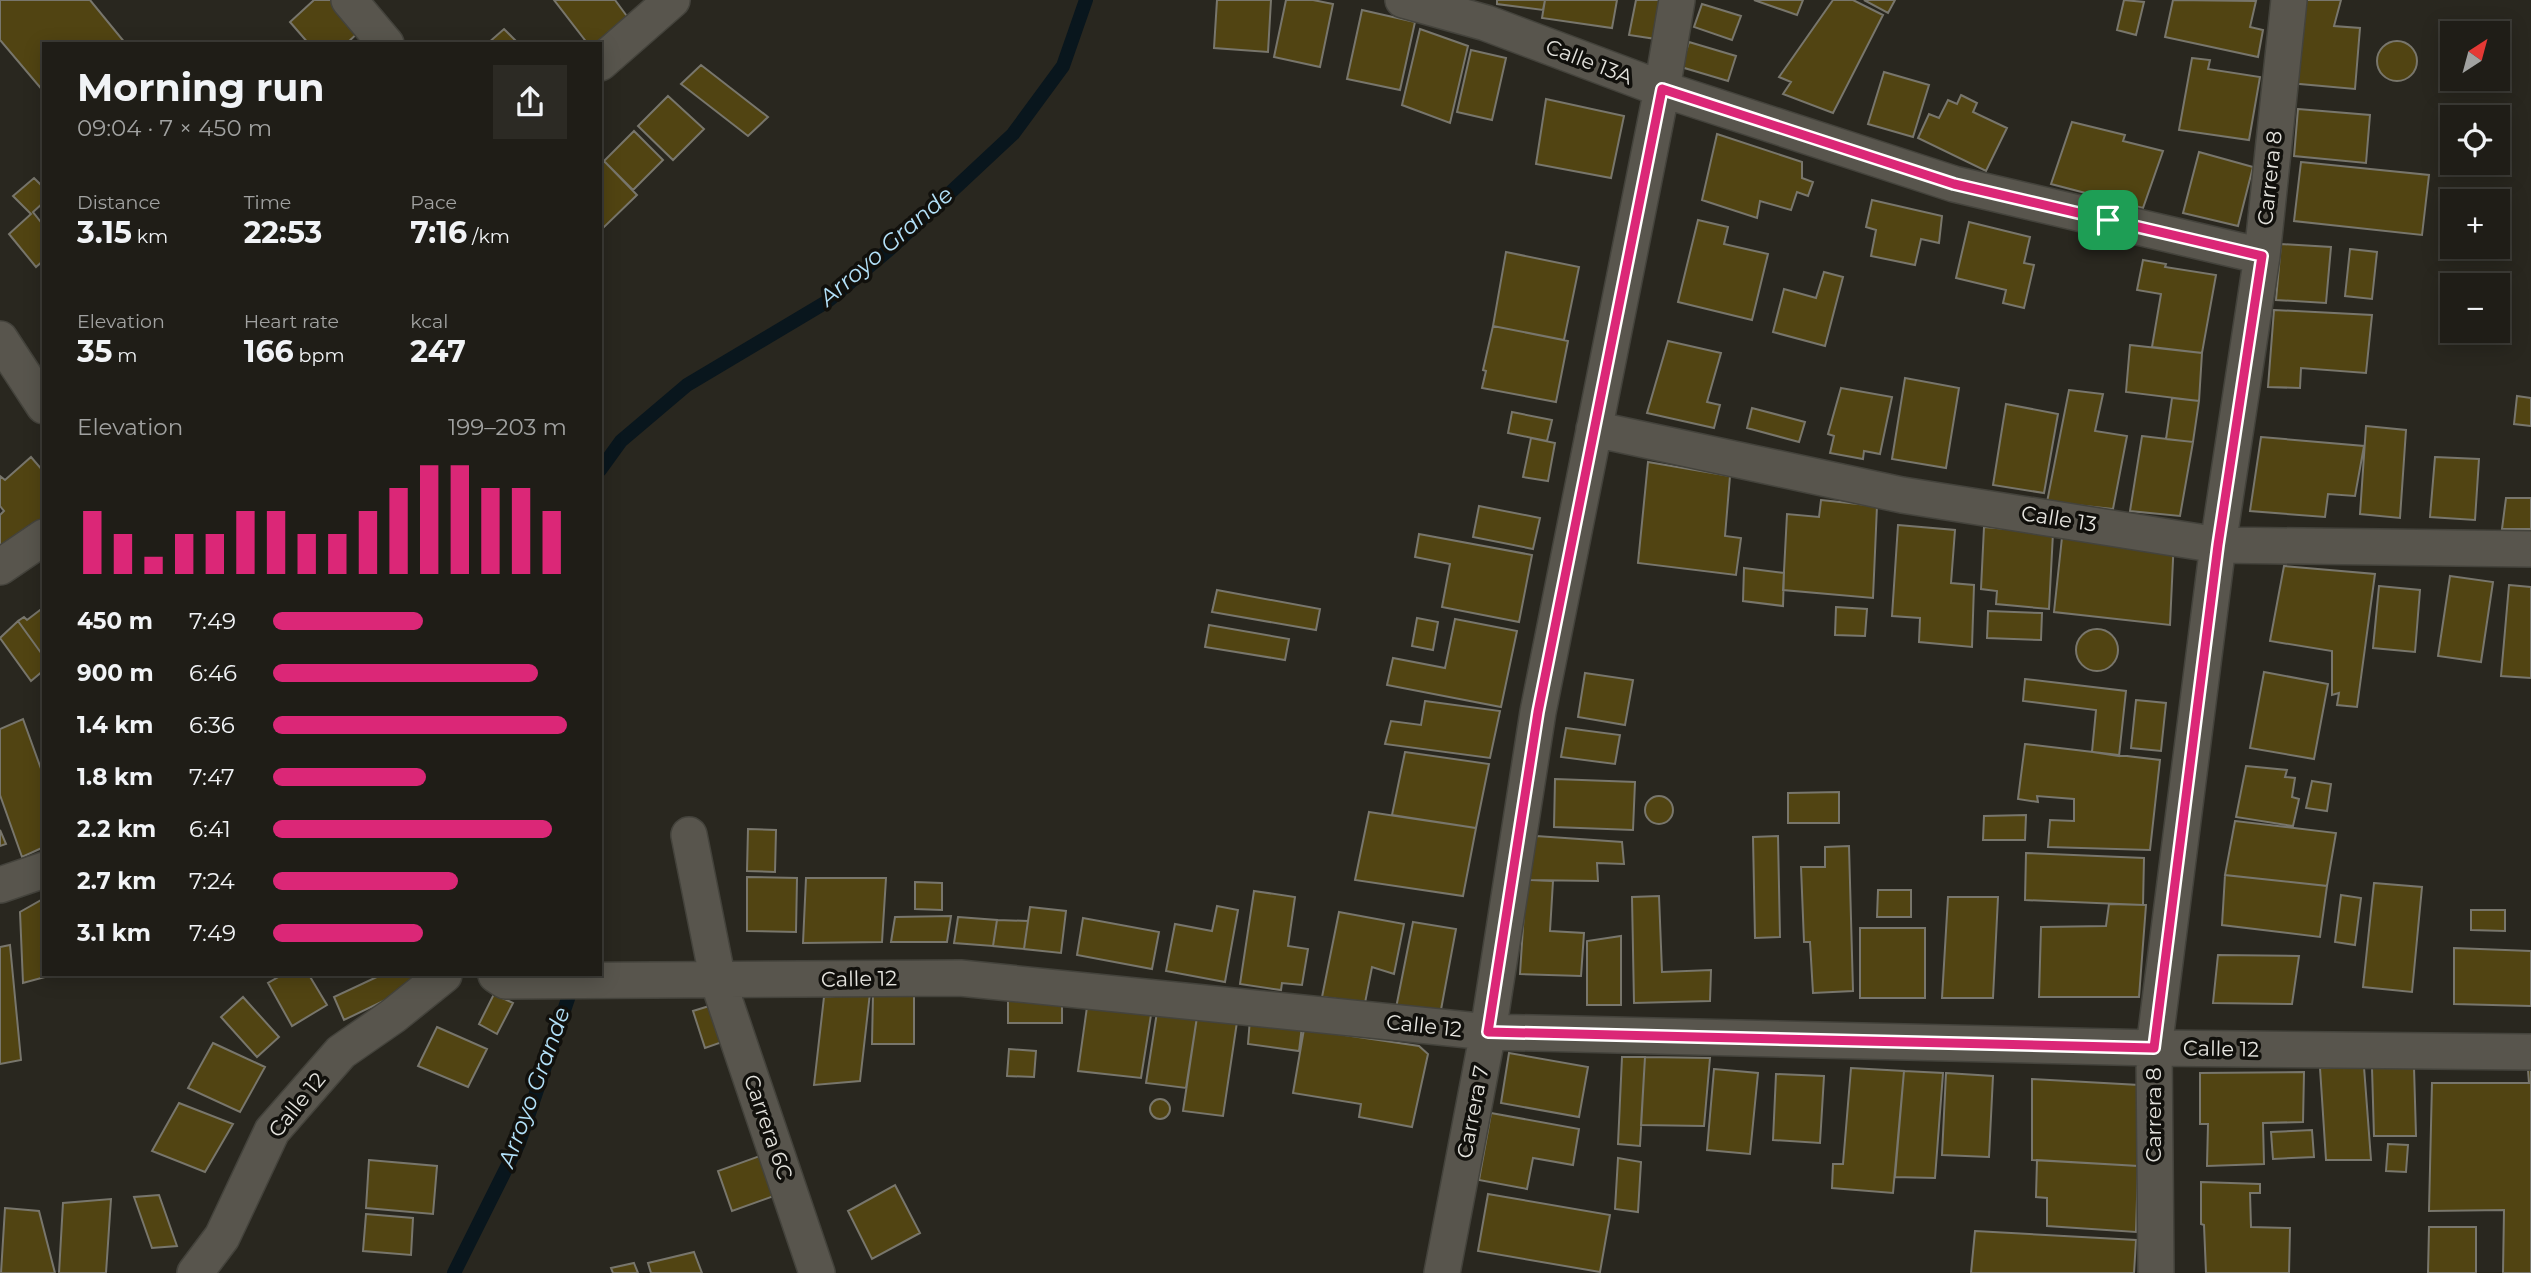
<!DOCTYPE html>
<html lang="en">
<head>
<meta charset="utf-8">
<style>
  :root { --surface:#1f1d17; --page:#2c2a24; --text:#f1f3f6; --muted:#a1a2a1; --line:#3c3b36; --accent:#db2777 }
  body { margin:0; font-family:Montserrat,sans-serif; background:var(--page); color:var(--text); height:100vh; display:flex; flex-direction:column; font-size:26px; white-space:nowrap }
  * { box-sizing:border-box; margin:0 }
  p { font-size:23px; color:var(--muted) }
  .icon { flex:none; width:38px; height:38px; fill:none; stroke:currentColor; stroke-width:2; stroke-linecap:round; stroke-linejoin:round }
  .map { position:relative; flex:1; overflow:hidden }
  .side { position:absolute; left:42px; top:42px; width:560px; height:934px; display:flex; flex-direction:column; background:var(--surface); border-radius:0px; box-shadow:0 4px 18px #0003,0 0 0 2px var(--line) }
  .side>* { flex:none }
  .needle { width:46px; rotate:36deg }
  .tools { position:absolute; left:2440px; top:21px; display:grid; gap:14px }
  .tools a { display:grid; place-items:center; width:70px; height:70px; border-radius:0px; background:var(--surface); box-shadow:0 4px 18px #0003,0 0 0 2px var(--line); font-size:35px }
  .pin { position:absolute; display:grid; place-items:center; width:60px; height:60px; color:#fff; margin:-30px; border-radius:14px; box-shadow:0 4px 10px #0006 }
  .round { display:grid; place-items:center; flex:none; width:74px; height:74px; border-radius:0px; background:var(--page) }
  .head { display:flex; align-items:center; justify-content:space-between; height:119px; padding:0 35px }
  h1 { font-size:38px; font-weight:700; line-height:52px }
  .stats { display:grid; grid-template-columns:repeat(3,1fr); gap:10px; height:119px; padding:7px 35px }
  .stats div { display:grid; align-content:center }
  .stats b { font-size:30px; font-weight:700 }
  .stats small { font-size:19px; font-weight:400 }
  .stats p { font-size:19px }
  .chart { height:196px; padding:14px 35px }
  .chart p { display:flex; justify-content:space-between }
  .chart svg { width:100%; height:126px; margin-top:7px; stroke:var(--accent); stroke-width:6 }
  ul { padding:0 35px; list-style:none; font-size:23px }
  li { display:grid; grid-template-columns:112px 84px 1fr; align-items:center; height:52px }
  li i { height:18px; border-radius:9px; background:var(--accent) }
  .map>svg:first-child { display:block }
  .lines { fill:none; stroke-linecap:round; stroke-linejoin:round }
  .stream { stroke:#09161d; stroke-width:14 }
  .building { fill:#514412; stroke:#78766c; stroke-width:2 }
  .street-casing { stroke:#44433c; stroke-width:38 }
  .street { stroke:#58554d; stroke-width:35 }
  .route-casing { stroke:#fff; stroke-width:14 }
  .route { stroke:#db2777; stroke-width:9 }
  .labels { text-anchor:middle; stroke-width:7; stroke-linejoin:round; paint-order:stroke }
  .street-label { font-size:21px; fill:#e4e3de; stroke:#11100c }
  .water-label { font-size:23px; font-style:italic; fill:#b3e1f9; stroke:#11100c }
</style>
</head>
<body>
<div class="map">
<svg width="2531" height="1273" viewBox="0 0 2531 1273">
  <rect width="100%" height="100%" fill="#29271f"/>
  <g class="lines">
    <path class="stream" d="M 600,470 L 621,441 L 687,385 L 828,301 L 891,248 L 1013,134 L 1063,66 L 1086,0
      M 454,1273 L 519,1143 L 574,981"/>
  </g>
  <path class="building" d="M 0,0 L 90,0 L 126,44 L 44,44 L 44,92 L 0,40 Z
    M 314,0 L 334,0 L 361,30 L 346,44 L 309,44 L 290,22 Z
    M 554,0 L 615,0 L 629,19 L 599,44 L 588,44 Z
    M 1217,0 L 1271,0 L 1268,52 L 1214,48 Z
    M 1286,0 L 1313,0 L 1333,4 L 1320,67 L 1274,57 Z
    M 1497,0 L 1545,0 L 1543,10 L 1497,4 Z
    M 1545,0 L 1617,0 L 1612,28 L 1542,18 Z
    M 1636,0 L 1664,0 L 1656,39 L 1629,35 Z
    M 1754,0 L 1803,0 L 1797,15 Z
    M 1833,0 L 1853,0 L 1883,15 L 1833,113 L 1783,94 L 1791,82 L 1779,77 Z
    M 1864,0 L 1895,0 L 1888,13 Z
    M 2124,0 L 2144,2 L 2136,35 L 2117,30 Z
    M 2173,0 L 2256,1 L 2250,27 L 2263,30 L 2258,57 L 2165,37 Z
    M 2299,0 L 2341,0 L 2334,26 L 2360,28 L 2355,89 L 2289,83 Z
    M 1702,4 L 1741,16 L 1732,40 L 1694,27 Z
    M 1362,10 L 1415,22 L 1400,90 L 1347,79 Z
    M 504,29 L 519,44 L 487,44 Z
    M 1420,29 L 1468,46 L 1450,123 L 1402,105 Z
    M2377 61a20 20 0 1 1 40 0a20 20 0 1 1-40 0Z
    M 1689,42 L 1736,56 L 1728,81 L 1681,67 Z
    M 1471,50 L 1506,58 L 1492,120 L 1457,112 Z
    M 2192,58 L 2210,60 L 2208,69 L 2260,77 L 2249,140 L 2179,130 Z
    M 701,65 L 768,117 L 748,136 L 681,84 Z
    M 1884,72 L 1929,85 L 1913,137 L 1868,124 Z
    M 1961,95 L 1977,103 L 1973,112 L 2007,128 L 1986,171 L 1918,138 L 1929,114 L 1939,118 L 1948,100 L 1957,104 Z
    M 668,96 L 704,129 L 673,160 L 638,126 Z
    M 1546,99 L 1624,116 L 1611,178 L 1536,164 Z
    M 2298,109 L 2370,115 L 2366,163 L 2294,156 Z
    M 2072,122 L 2125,135 L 2123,141 L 2163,151 L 2143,208 L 2051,184 Z
    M 634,131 L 663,160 L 633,190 L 604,161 Z
    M 1717,134 L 1802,162 L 1802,178 L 1813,182 L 1808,196 L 1797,192 L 1791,210 L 1760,201 L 1757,218 L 1702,200 Z
    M 2199,152 L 2253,167 L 2238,226 L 2183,213 Z
    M 604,161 L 637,195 L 600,231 L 600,164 Z
    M 2301,162 L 2429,175 L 2422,235 L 2294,221 Z
    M 34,178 L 44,188 L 44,202 L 33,212 L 44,226 L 44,260 L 36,267 L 9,234 L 31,214 L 13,196 Z
    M 1872,200 L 1942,216 L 1939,243 L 1921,239 L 1915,265 L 1871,256 L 1876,230 L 1866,227 Z
    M 1698,220 L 1728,227 L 1724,244 L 1768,254 L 1752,320 L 1678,302 Z
    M 1969,222 L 2030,237 L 2024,263 L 2034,265 L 2024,308 L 2003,303 L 2006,290 L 1956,278 Z
    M 2281,244 L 2331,247 L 2326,303 L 2276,300 Z
    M 2350,249 L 2377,252 L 2372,299 L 2345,296 Z
    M 1506,252 L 1579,267 L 1564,340 L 1493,326 Z
    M 2143,260 L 2166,264 L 2165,267 L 2216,275 L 2202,353 L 2152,347 L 2161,294 L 2137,290 Z
    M 1824,272 L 1843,277 L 1825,346 L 1773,332 L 1784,289 L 1816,298 Z
    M 2274,310 L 2372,315 L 2366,373 L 2301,368 L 2300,388 L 2268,387 Z
    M 1493,326 L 1568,341 L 1556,402 L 1482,388 L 1486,371 L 1483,370 Z
    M 1668,341 L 1721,353 L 1707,402 L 1720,405 L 1714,428 L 1647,413 Z
    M 2130,345 L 2202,353 L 2199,401 L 2126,392 Z
    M 1905,378 L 1959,388 L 1946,468 L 1892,459 Z
    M 1841,388 L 1892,397 L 1880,454 L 1864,451 L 1863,459 L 1830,453 L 1834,436 L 1828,434 Z
    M 2069,390 L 2103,394 L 2095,431 L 2127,436 L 2113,509 L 2047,502 Z
    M 2517,396 L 2531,398 L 2531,426 L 2514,424 Z
    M 2172,398 L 2199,401 L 2193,442 L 2166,439 Z
    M 2006,404 L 2058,414 L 2044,493 L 1993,485 Z
    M 1752,408 L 1805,422 L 1799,442 L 1747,428 Z
    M 1512,412 L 1552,420 L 1547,441 L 1508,433 Z
    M 2366,426 L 2406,430 L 2400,518 L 2360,514 Z
    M 2142,436 L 2193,442 L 2180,516 L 2130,511 Z
    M 2261,437 L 2364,446 L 2355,496 L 2328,494 L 2325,517 L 2250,511 Z
    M 1531,438 L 1555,443 L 1548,481 L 1523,477 Z
    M 31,457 L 44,472 L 44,518 L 0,554 L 0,515 L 4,511 L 0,506 L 0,476 L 5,480 Z
    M 2435,457 L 2479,459 L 2475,520 L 2430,517 Z
    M 1648,462 L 1730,476 L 1725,536 L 1741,538 L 1736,575 L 1638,563 Z
    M 2506,498 L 2531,498 L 2531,529 L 2502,529 Z
    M 1821,500 L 1877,506 L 1873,598 L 1783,590 L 1787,514 L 1819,517 Z
    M 1479,506 L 1540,518 L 1533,549 L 1473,537 Z
    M 1898,525 L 1955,530 L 1951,583 L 1974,585 L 1972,647 L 1919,642 L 1920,618 L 1892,616 Z
    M 1984,527 L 2053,533 L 2049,609 L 1996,604 L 1997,591 L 1981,589 Z
    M 2063,528 L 2174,538 L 2170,625 L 2054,612 Z
    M 1419,534 L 1532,555 L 1519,622 L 1442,607 L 1450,564 L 1415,557 Z
    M 2284,566 L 2375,574 L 2357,707 L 2337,705 L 2339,693 L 2332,695 L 2332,651 L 2270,641 Z
    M 1744,568 L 1784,573 L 1783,606 L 1743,601 Z
    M 2450,576 L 2493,582 L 2481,662 L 2438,656 Z
    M 2509,585 L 2531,587 L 2531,678 L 2501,676 Z
    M 2379,586 L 2420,590 L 2415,652 L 2373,648 Z
    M 1217,590 L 1320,609 L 1316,630 L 1212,612 Z
    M 44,607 L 44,657 L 18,621 L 24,617 L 27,620 Z
    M 1836,607 L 1867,609 L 1865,636 L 1835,635 Z
    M 1988,611 L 2042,613 L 2041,640 L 1987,638 Z
    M 1417,618 L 1438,622 L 1433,650 L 1412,646 Z
    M 1455,619 L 1517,631 L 1501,707 L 1387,685 L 1393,658 L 1445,668 Z
    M 18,621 L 44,657 L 44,670 L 31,681 L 0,638 Z
    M 1209,625 L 1289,639 L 1285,660 L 1205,647 Z
    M2076 650a21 21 0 1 1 42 0a21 21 0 1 1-42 0Z
    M 2264,672 L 2328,684 L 2314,759 L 2250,748 Z
    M 1585,673 L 1633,680 L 1625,725 L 1578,717 Z
    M 2025,679 L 2126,691 L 2119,756 L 2092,752 L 2096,710 L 2023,701 Z
    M 2136,700 L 2166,703 L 2161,751 L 2131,748 Z
    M 1425,701 L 1500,711 L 1490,758 L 1385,744 L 1391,721 L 1421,725 Z
    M 23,719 L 44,777 L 44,847 L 22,857 L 0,795 L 0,729 Z
    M 1566,728 L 1620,735 L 1615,764 L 1561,757 Z
    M 2025,744 L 2160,760 L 2150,850 L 2048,847 L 2050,820 L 2074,821 L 2074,799 L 2037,796 L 2038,802 L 2018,799 Z
    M 1405,752 L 1489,764 L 1476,828 L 1392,815 Z
    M 2246,766 L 2287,770 L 2285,777 L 2295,778 L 2292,797 L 2299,799 L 2293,826 L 2236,817 Z
    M 1555,779 L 1635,782 L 1633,830 L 1554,827 Z
    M 2312,781 L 2331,784 L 2327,811 L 2306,808 Z
    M 1839,792 L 1839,823 L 1788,823 L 1788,793 Z
    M1645 810a14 14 0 1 1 28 0a14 14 0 1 1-28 0Z
    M 1369,812 L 1476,828 L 1463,896 L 1355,880 Z
    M 2026,815 L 2025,840 L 1983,840 L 1984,816 Z
    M 2235,821 L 2336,833 L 2327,886 L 2225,875 Z
    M 748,829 L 776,830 L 775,872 L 747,871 Z
    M 0,830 L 6,844 L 0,846 Z
    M 1536,836 L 1622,842 L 1624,864 L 1597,863 L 1598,881 L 1526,880 Z
    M 1778,836 L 1780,937 L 1755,938 L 1753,837 Z
    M 1849,846 L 1853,991 L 1813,993 L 1810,942 L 1804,942 L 1801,867 L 1825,867 L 1825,847 Z
    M 2026,853 L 2144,858 L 2143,905 L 2025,900 Z
    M 2225,875 L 2327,886 L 2320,937 L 2222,925 Z
    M 747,877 L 797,878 L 796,932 L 747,931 Z
    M 806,878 L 886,878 L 882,942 L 803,943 Z
    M 1526,880 L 1553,881 L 1550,931 L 1584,933 L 1581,976 L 1520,974 Z
    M 915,882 L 942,883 L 942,910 L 915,909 Z
    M 2374,883 L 2422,887 L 2412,992 L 2363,987 Z
    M 1878,890 L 1911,890 L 1911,917 L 1877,917 Z
    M 1254,891 L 1295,897 L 1288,946 L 1308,949 L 1302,985 L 1282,983 L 1281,990 L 1240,984 Z
    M 2341,895 L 2361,898 L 2355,945 L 2335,942 Z
    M 1659,896 L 1662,972 L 1711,970 L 1710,1001 L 1634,1003 L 1632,897 Z
    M 1948,897 L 1998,897 L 1993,998 L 1942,998 Z
    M 43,899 L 44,946 L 41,947 L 45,977 L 23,983 L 20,912 Z
    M 2109,904 L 2146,905 L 2139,997 L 2039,997 L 2041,927 L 2106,926 Z
    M 1217,906 L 1238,910 L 1225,982 L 1166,971 L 1175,924 L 1212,931 Z
    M 1030,907 L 1066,911 L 1061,953 L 1024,949 Z
    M 2471,910 L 2505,910 L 2505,931 L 2471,930 Z
    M 1339,912 L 1404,924 L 1394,974 L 1372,967 L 1365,1003 L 1322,997 Z
    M 951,916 L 947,942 L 891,942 L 895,917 Z
    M 958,917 L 997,920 L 993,946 L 954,943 Z
    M 1083,918 L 1159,932 L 1152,969 L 1077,955 Z
    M 997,920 L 1028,921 L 1024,949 L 993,946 Z
    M 1413,922 L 1456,929 L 1440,1015 L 1396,1008 Z
    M 1860,928 L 1925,928 L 1925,998 L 1860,998 Z
    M 1621,936 L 1621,1005 L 1587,1005 L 1587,941 Z
    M 10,945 L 21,1060 L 0,1064 L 0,947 Z
    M 2454,948 L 2531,951 L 2531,1006 L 2454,1004 Z
    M 2218,955 L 2299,956 L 2292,1004 L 2213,1003 Z
    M 282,975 L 309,975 L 327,1005 L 292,1026 L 268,983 Z
    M 381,975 L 424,975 L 427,980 L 344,1020 L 334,997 Z
    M 870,993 L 860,1081 L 814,1085 L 824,997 Z
    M 873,993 L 914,994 L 914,1044 L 872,1044 Z
    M 494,994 L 513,1003 L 497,1034 L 479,1024 Z
    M 1008,994 L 1062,995 L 1062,1023 L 1008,1023 Z
    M 243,997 L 279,1037 L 257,1057 L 221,1017 Z
    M 1088,1000 L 1151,1015 L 1141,1078 L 1078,1071 Z
    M 719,1003 L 731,1039 L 705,1048 L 693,1011 Z
    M 1157,1012 L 1197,1017 L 1186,1088 L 1146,1083 Z
    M 1197,1017 L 1237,1022 L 1223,1116 L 1183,1111 Z
    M 1250,1019 L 1302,1026 L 1299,1051 L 1248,1044 Z
    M 437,1027 L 487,1049 L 468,1087 L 418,1066 Z
    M 1304,1029 L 1419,1046 L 1428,1054 L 1412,1127 L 1359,1117 L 1361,1104 L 1293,1093 Z
    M 213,1043 L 265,1067 L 240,1112 L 188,1088 Z
    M 1009,1049 L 1036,1051 L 1034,1077 L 1007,1076 Z
    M 1509,1053 L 1588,1067 L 1579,1117 L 1501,1103 Z
    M 1622,1057 L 1645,1057 L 1640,1146 L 1618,1144 Z
    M 1645,1057 L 1710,1058 L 1704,1126 L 1641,1125 Z
    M 2364,1067 L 2371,1160 L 2326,1160 L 2320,1068 Z
    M 2414,1067 L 2416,1136 L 2374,1136 L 2372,1068 Z
    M 1851,1068 L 1904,1071 L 1893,1193 L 1832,1188 L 1833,1164 L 1843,1164 Z
    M 1714,1069 L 1758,1073 L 1750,1154 L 1707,1150 Z
    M 2528,1070 L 2531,1070 L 2531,1273 L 2503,1273 L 2504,1210 L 2429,1211 L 2432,1083 L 2529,1083 Z
    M 1904,1071 L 1943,1073 L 1935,1178 L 1895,1177 Z
    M 2304,1072 L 2303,1122 L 2263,1123 L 2264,1164 L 2207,1166 L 2208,1124 L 2200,1124 L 2200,1073 Z
    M 1946,1073 L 1993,1076 L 1989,1157 L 1942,1155 Z
    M 1776,1074 L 1824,1076 L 1820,1143 L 1773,1140 Z
    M 2032,1079 L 2139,1085 L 2138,1166 L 2032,1160 Z
    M1150 1109a10 10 0 1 1 20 0a10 10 0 1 1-20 0Z
    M 179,1103 L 233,1124 L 205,1172 L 152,1151 Z
    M 1491,1113 L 1579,1129 L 1573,1165 L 1533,1158 L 1527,1189 L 1479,1180 Z
    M 2312,1130 L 2314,1157 L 2273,1159 L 2271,1132 Z
    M 2388,1144 L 2408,1145 L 2406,1172 L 2386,1171 Z
    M 771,1152 L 785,1192 L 732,1211 L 718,1171 Z
    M 1618,1158 L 1641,1162 L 1638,1212 L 1615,1209 Z
    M 369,1160 L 437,1166 L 433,1214 L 366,1208 Z
    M 2037,1160 L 2138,1166 L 2136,1232 L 2047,1226 L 2047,1198 L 2036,1197 Z
    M 2201,1182 L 2260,1184 L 2260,1193 L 2250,1193 L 2251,1227 L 2290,1228 L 2289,1273 L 2206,1273 L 2204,1225 L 2201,1224 Z
    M 895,1185 L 920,1233 L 872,1259 L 848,1211 Z
    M 1488,1194 L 1610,1215 L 1600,1272 L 1478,1251 Z
    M 159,1195 L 177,1246 L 152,1248 L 134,1197 Z
    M 111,1199 L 106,1273 L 59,1273 L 63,1203 Z
    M 5,1208 L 39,1211 L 55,1273 L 1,1273 Z
    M 366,1214 L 413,1218 L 411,1255 L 363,1251 Z
    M 2429,1227 L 2476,1227 L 2476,1273 L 2428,1273 Z
    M 1975,1231 L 2136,1240 L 2134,1273 L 1971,1273 Z
    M 694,1252 L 702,1273 L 651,1273 L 648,1263 Z
    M 634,1263 L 638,1273 L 613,1273 L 611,1268 Z"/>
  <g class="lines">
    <g class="street-casing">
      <path id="street" d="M 349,0 L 386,44
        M 1403,0 L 1486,23 L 1662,89 L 1954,184 L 2262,256
        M 600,63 L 672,0
        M 0,339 L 44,406
        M 1594,429 L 1902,495 L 2218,545 L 2531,549
        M 0,567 L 44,537
        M 689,835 L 718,981 L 817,1273
        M 0,885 L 44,870
        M 496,975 L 505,981 L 960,978 L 1488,1032 L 2154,1048 L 2531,1052
        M 195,1273 L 222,1237 L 272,1131 L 341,1052 L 393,1016 L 444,975
        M 1442,1273 L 1488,1032 L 1538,712 L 1662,89 L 1677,0
        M 2156,1273 L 2154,1048 L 2218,545 L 2262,256 L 2289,0"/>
    </g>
    <use href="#street" class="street"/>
  </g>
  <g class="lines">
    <g class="route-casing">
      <path id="route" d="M 1662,89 L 1954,184 L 2262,256 L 2218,545 L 2154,1048 L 1488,1032 L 1538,712 Z"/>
    </g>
    <use href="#route" class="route"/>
  </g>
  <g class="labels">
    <g class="street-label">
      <text transform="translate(1589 62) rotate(21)" y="7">Calle 13A</text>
      <text transform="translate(2270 178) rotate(-84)" y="7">Carrera 8</text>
      <text transform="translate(2059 519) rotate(9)" y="7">Calle 13</text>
      <text transform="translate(859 979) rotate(-1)" y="7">Calle 12</text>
      <text transform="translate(1424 1026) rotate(6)" y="7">Calle 12</text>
      <text transform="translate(2221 1049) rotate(1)" y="7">Calle 12</text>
      <text transform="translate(297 1105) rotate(-51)" y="7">Calle 12</text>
      <text transform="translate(1473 1112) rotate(-79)" y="7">Carrera 7</text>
      <text transform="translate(2154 1115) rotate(-90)" y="7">Carrera 8</text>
      <text transform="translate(768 1127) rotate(71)" y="7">Carrera 6C</text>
    </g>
    <g class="water-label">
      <text transform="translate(886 246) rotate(-41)" y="8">Arroyo Grande</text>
      <text transform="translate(534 1087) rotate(-70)" y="8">Arroyo Grande</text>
    </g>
  </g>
</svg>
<div class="tools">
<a><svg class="needle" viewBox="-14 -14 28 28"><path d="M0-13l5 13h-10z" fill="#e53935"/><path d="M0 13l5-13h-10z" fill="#a1a2a1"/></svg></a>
<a><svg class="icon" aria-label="locate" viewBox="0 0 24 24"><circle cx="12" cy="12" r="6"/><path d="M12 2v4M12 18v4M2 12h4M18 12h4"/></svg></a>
<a>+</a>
<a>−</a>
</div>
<div class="pin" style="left:2108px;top:220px;background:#1e9e55"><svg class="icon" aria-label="arrive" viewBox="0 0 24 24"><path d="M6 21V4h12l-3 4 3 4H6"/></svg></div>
<section class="side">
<div class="head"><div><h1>Morning run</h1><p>09:04 · 7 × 450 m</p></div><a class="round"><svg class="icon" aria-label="share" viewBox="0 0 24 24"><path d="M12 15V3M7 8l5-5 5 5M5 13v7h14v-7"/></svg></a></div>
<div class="stats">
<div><p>Distance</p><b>3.15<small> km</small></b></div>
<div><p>Time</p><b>22:53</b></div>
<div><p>Pace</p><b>7:16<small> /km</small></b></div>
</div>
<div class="stats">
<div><p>Elevation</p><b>35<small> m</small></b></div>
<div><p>Heart rate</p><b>166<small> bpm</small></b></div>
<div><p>kcal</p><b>247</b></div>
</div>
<div class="chart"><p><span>Elevation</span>199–203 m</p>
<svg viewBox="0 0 160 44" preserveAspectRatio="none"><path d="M5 44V22M15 44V30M25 44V38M35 44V30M45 44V30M55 44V22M65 44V22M75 44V30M85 44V30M95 44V22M105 44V14M115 44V6M125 44V6M135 44V14M145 44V14M155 44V22"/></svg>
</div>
<ul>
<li><b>450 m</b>7:49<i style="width:51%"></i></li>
<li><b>900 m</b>6:46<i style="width:90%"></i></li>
<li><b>1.4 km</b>6:36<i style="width:100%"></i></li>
<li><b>1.8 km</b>7:47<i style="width:52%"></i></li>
<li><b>2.2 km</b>6:41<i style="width:95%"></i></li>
<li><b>2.7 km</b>7:24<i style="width:63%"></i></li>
<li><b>3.1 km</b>7:49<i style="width:51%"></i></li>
</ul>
</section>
</div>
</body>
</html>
